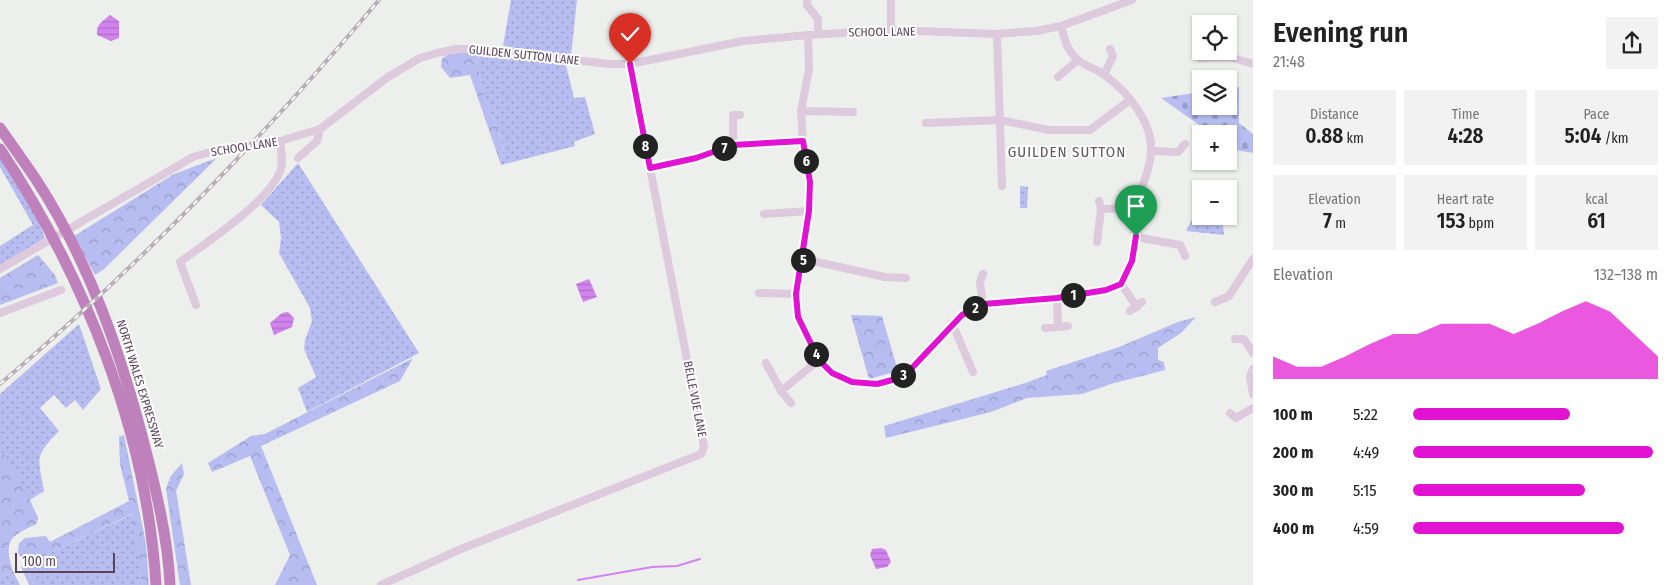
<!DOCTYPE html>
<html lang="en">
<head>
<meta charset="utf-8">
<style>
  :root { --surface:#fff; --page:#f2f2f2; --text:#222; --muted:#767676; --accent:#e212d2 }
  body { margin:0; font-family:"Fira Sans Condensed",sans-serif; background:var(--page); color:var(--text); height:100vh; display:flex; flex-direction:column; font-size:19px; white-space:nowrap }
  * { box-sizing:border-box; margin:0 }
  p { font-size:16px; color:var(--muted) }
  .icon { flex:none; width:28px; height:28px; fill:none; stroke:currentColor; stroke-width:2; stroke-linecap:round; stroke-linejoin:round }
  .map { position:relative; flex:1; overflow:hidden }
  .panel { display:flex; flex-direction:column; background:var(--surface); width:425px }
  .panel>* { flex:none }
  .buttons { position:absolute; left:1192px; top:15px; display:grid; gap:10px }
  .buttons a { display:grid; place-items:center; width:45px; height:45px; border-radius:0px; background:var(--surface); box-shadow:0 1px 4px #0004; font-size:25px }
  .scale { position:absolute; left:15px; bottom:12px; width:100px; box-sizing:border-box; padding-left:5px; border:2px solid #5a445a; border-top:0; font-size:14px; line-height:18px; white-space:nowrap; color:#5a445a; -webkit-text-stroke:4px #fff; paint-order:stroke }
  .pin { position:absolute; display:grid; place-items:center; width:42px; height:42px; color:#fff; margin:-51px -21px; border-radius:50% 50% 50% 0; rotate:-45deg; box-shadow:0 0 5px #0007 }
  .pin .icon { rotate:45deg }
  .km { position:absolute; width:25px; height:25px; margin:-12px; border-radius:50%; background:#222; color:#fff; font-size:14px; line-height:25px; text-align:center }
  .round { display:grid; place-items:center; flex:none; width:52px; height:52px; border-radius:0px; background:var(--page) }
  .head { display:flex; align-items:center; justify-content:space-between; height:85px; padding:0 20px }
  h1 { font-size:28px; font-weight:600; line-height:38px }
  .figures { display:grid; grid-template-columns:repeat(3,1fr); gap:8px; height:85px; padding:5px 20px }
  .figures div { display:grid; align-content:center; border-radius:0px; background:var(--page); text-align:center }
  .figures b { font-size:21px; font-weight:600 }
  .figures small { font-size:14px; font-weight:400 }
  .figures p { font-size:14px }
  .chart { height:140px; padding:10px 20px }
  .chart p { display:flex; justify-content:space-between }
  .chart svg { width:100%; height:90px; margin-top:5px; fill:var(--accent); opacity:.7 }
  ul { padding:0 20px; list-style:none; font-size:16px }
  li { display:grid; grid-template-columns:80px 60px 1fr; align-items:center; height:38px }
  li i { height:12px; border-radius:6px; background:var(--accent) }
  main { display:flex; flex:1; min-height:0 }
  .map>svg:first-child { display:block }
  .grass { fill:url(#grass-dots) }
  .forest { fill:url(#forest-crowns) }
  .cemetery { fill:url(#cemetery-stones) }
  .water { fill:url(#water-rules) }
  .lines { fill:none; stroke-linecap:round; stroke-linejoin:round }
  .stream { stroke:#d183ee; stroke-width:2 }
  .minor { stroke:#ddcadd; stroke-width:8 }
  .highway { stroke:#be81bc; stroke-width:11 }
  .rail-casing { stroke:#b7aeb6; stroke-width:4 }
  .rail { stroke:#fff; stroke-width:2; stroke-dasharray:5.5; stroke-linecap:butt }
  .route-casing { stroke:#fff; stroke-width:10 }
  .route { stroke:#e212d2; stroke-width:6 }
  .labels { text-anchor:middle; stroke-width:4; stroke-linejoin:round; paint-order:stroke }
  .street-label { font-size:12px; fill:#5a445a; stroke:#fff }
  .quarter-label { font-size:15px; letter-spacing:1px; fill:#615961; stroke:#fff }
</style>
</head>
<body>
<main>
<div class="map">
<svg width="1253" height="585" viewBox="0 0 1253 585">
  <defs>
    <pattern id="grass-dots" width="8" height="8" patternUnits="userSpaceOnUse" patternTransform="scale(1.25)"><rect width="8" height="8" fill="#b7bdf0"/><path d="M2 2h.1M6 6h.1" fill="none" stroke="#989bc5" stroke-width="1.8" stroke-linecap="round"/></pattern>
    <pattern id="forest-crowns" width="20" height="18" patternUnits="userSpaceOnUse" patternTransform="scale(1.25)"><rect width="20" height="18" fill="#b7bdf0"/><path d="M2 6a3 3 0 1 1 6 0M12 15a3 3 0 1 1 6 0" fill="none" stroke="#989bc5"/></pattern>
    <pattern id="cemetery-stones" width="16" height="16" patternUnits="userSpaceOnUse" patternTransform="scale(1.25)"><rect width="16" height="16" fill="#b7bdf0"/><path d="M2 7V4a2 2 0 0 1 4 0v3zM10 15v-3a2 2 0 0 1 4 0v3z" fill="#989bc5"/></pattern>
    <pattern id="water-rules" width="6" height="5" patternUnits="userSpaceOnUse" patternTransform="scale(1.25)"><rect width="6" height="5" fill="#d183ee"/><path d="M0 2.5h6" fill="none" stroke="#ad6dc4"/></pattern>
  </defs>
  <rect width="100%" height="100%" fill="#edefec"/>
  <path class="grass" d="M 511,0 L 577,0 L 571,55 L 503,46 Z
    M 483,57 L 522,62 L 524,59 L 566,65 L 574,98 L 585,97 L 595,134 L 574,142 L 575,146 L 501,165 L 504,144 L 485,99 L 476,60 Z
    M 0,155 L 38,221 L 45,238 L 0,265 L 0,246 L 33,225 L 0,167 Z
    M 298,163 L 419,353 L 307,412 L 298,388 L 316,377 L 304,349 L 305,340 L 312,321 L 310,308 L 279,253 L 281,238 L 279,222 L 261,205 Z
    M 1020,186 L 1028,187 L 1027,208 L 1020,208 Z
    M 1195,195 L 1201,195 L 1201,216 L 1222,216 L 1224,235 L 1186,231 L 1195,214 Z
    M 79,324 L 101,389 L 83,410 L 75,400 L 66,408 L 54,395 L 40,408 L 59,431 C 34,457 38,457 44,491 L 30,500 L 38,518 L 36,524 C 16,533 4,536 10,561 L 0,566 L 0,394 Z
    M 133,514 L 142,585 L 35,585 L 25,565 Z
    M 13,571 L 20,585 L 0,585 L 0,577 Z"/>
  <path class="forest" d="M 470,52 L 524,59 L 522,62 L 483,57 L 476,60 L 485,99 L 504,144 L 501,165 L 470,75 L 450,78 L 441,67 L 442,58 L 450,54 Z
    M 217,158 L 104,269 L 95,275 L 74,236 L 174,174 Z
    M 38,255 L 55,275 L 58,283 L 0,305 L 0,278 Z
    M 851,315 L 882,316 L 898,371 L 869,379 Z
    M 1196,317 L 1181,333 L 1158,348 L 1158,360 L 1164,362 L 1165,370 L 1111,384 L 1082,394 L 1027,398 L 991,412 L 886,438 L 884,426 L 1025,383 L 1047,375 L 1046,371 L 1119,347 L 1178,322 Z
    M 413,358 L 400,381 L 261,446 L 317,585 L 275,585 L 290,555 L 250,456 L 212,472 L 208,463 L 251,436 L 265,434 Z
    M 124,435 L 146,544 L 149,585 L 142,585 L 132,514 L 25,565 L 35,585 L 29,585 L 21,567 L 25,565 L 18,552 L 19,543 L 25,538 L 46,536 L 50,542 L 129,501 L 120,464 L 119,437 Z
    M 0,450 L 15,470 L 38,518 L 36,524 C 9,537 3,541 13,571 L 0,577 Z
    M 182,463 L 184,474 L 176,491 L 191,585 L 180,585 L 166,489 L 170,477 Z"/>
  <path class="cemetery" d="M 1239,87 L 1239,123 L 1253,134 L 1253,153 L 1235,150 L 1229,145 L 1229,134 L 1212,134 L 1161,98 L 1201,92 L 1201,106 L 1229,106 L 1229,88 Z"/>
  <path class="water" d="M 110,15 L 119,21 L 119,38 L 111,41 L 97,35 C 96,24 102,22 110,15 Z
    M 589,279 L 597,297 L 583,302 L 576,284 Z
    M 288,312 L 294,318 L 292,327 L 274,335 L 270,323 L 282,313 Z
    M 881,548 L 886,550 L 891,562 L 887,567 L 876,569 L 870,555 L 872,549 Z"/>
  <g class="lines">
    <path class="stream" d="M 578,580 L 652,567 L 677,566 L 700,559"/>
    <path class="minor" d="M 807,0 L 807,5 L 818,19 L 818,34
      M 891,30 L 891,0
      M 997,34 L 1002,186
      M 808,35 L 809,69 L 801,111 L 803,141 L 810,182 L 809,211 L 796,294 L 798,317 L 819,360 L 832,373 L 852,383 L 877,384 L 896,379 L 910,370 L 962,315 L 983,304 L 1057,298 L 1106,289 L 1121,284 C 1128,269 1134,255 1136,238 C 1137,228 1135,217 1136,207 C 1140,189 1150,172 1151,152 C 1153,122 1127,91 1103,74 C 1095,68 1084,66 1077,59 C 1067,50 1064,38 1061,26
      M 1201,58 L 1230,57 L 1253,64
      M 1104,75 L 1113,56 L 1110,49
      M 1058,77 L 1078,60
      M 801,111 L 853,112
      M 740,115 L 733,115 L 733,145 L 803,141
      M 926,123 L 1000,120 L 1049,130 L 1090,130 L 1130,100
      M 1151,151 L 1178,152 L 1185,144
      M 298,158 L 317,141 L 320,129
      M 650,168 L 696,158 L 733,145
      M 1099,201 L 1101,209 L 1136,208
      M 764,214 L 809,211
      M 1136,237 L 1180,245 L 1185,256
      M 1097,242 L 1101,209
      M 803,259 L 885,277 L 906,278
      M 0,269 L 193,157 L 217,150 L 280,141 L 320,129 L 388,77 L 420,58 L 437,53 L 456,49 L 483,49 L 609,64 L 630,64 L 743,41 L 808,35 L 891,30 L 997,34 L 1036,31 L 1061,26 L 1132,0
      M 983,274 L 980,282 L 983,304
      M 1121,284 L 1137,307
      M 759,293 L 796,294
      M 1057,298 L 1058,327
      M 1215,302 L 1229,296 L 1253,259
      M 196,305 L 180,262 C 208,241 266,204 280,172 C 284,162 281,151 280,141
      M 1130,311 L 1142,302
      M 0,313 L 61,290
      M 952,323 L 973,372
      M 1045,328 L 1068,326
      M 1235,339 L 1244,339 L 1253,353
      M 766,363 L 781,391
      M 1253,369 L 1250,377 L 1253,394
      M 791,403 L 781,391 L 819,360
      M 1230,413 L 1236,418 L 1253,408
      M 381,585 L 461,549 L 701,454 L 704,447 L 700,427 L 630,64"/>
    <path class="highway" d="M 0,128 C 12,145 25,163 37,181 C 90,263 122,356 146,451 C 157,494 168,540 170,585
      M 0,149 C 84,275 147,432 156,585"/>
    <g class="rail-casing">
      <path id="rail" d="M 0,384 C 137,268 263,138 379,0"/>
    </g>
    <use href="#rail" class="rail"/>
  </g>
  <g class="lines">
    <g class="route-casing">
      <path id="route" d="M 630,64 L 650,168 L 696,158 L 733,145 L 803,141 L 810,182 L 809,211 L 796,294 L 798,317 L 819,360 L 832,373 L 852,382 L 877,384 L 896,379 L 910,370 L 962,315 L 983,304 L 1057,298 L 1106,290 L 1121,284 L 1132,261 L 1136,236"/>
    </g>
    <use href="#route" class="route"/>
  </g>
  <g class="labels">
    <g class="street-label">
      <text transform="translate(882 32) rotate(-1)" y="4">SCHOOL LANE</text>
      <text transform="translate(524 55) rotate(6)" y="4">GUILDEN SUTTON LANE</text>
      <text transform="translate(244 147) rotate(-9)" y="4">SCHOOL LANE</text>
      <text transform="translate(140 384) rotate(73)" y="4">NORTH WALES EXPRESSWAY</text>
      <text transform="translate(695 399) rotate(79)" y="4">BELLE VUE LANE</text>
    </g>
    <g class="quarter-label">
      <text x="1067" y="157">GUILDEN SUTTON</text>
    </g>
  </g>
</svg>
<div class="buttons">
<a><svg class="icon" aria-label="locate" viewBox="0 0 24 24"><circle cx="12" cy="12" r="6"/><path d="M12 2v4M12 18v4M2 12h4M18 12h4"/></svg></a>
<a><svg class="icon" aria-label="layers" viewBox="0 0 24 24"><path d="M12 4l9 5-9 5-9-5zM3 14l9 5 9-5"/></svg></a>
<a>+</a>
<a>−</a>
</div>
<div class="scale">100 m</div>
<div class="pin" style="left:1136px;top:236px;background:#1e9e55"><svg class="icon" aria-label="arrive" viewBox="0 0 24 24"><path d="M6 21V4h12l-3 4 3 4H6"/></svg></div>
<div class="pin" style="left:630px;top:64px;background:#d93025"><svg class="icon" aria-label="check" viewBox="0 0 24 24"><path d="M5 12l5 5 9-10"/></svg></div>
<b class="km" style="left:1073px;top:295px">1</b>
<b class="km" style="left:975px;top:308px">2</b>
<b class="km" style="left:903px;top:375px">3</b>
<b class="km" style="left:816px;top:354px">4</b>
<b class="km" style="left:803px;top:260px">5</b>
<b class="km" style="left:806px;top:161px">6</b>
<b class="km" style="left:724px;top:148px">7</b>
<b class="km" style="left:645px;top:146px">8</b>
</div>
<section class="panel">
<div class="head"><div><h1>Evening run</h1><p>21:48</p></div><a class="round"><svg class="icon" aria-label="share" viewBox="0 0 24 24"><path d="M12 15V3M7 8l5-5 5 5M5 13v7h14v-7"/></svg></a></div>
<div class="figures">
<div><p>Distance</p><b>0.88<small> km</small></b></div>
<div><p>Time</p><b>4:28</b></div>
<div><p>Pace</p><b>5:04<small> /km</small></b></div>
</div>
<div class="figures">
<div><p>Elevation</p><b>7<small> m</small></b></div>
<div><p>Heart rate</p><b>153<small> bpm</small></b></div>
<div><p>kcal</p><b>61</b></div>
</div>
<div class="chart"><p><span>Elevation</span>132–138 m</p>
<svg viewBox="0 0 160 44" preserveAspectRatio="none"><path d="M0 44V33L10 38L20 38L30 33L40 27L50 22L60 22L70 17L80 17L90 17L100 22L110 17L120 11L130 6L140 11L150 22L160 33V44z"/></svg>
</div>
<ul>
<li><b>100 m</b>5:22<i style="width:64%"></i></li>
<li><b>200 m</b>4:49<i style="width:98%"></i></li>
<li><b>300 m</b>5:15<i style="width:70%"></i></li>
<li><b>400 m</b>4:59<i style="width:86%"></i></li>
</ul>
</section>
</main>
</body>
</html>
